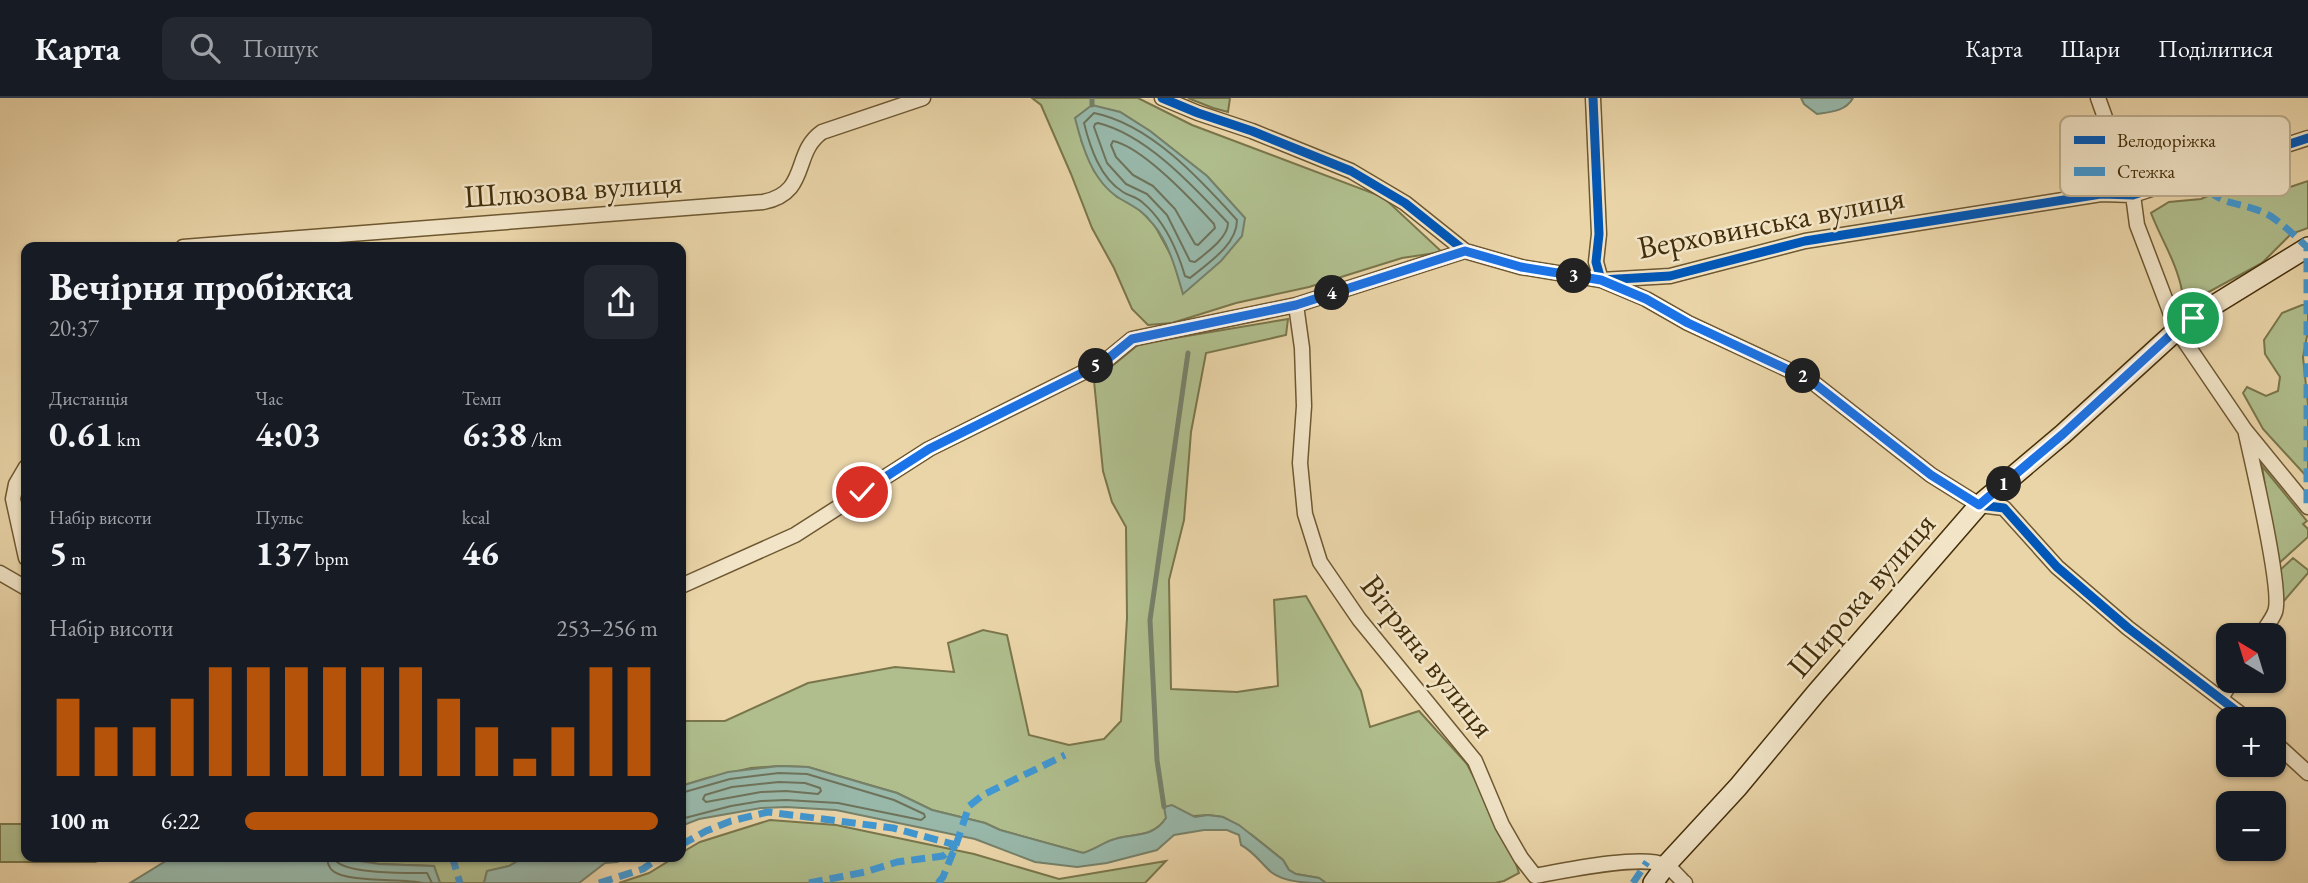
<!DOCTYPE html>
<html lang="uk">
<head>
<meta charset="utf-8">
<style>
  :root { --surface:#171b24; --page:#242831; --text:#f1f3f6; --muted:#9ea1a6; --line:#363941; --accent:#b45309 }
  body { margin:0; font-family:"EB Garamond",serif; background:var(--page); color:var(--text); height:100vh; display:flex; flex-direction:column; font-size:26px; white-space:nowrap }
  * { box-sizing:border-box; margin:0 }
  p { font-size:23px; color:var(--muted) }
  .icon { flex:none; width:38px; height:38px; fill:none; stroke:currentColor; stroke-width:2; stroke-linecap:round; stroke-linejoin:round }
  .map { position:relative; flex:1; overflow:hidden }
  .details { position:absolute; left:21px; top:144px; width:665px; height:620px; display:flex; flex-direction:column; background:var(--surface); border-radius:14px; box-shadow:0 2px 5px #0004 }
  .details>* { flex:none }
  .needle { width:46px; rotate:322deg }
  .tools { position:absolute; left:2216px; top:525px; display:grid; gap:14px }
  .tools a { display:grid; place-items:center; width:70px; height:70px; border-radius:14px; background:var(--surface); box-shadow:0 2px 5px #0004; font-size:35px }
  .pin { position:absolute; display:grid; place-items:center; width:60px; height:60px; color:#fff; margin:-30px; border:4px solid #fff; border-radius:50%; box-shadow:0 2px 7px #0007 }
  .km { position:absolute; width:35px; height:35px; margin:-18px; border-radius:50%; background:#222; color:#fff; font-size:19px; line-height:35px; text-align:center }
  .round { display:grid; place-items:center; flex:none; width:74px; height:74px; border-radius:14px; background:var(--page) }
  .summary { display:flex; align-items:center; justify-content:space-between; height:119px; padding:0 28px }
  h1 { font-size:38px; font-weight:700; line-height:52px }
  .metrics { display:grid; grid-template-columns:repeat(3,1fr); gap:10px; height:119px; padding:7px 28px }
  .metrics div { display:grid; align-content:center }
  .metrics b { font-size:35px; font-weight:700 }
  .metrics small { font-size:19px; font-weight:400 }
  .metrics p { font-size:19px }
  .chart { height:196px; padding:14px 28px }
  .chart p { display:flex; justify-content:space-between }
  .chart svg { width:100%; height:126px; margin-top:7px; stroke:var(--accent); stroke-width:6 }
  ul { padding:0 28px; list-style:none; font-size:23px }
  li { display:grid; grid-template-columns:112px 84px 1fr; align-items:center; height:52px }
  li i { height:18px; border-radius:9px; background:var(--accent) }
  header { display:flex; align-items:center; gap:42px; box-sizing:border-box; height:98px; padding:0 35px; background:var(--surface); border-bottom:2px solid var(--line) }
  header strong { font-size:33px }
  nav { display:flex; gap:38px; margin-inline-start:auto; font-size:24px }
  .search { width:490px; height:63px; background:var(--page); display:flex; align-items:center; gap:18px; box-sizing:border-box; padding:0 24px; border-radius:14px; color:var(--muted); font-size:26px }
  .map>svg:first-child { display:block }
  .green { fill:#b0be8d; stroke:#7a764b; stroke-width:2; fill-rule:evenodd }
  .water { fill:#98b8aa; stroke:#76816a; stroke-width:2 }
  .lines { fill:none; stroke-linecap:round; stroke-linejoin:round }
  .shore { stroke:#6e735a; stroke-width:2 }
  .stream { stroke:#76816a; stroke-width:5 }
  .minor-casing { stroke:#6e5831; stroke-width:17 }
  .secondary-casing { stroke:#442e09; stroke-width:22 }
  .minor { stroke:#f1e4c7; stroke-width:14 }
  .secondary { stroke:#f1e4c7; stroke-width:19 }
  .quiet { stroke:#4097d2; stroke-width:7; stroke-dasharray:14 7; stroke-linecap:butt }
  .cycleway-casing { stroke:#f1e4c7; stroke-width:13 }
  .cycleway { stroke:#0057b8; stroke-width:9 }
  .route-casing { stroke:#fff; stroke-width:14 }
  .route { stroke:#1a73e8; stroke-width:9 }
  .labels { text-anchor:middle; stroke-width:5; stroke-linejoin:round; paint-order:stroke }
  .street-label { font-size:32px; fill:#442e09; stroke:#f1e4c7 }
  .key { fill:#f1e4c7; stroke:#bdad8e; stroke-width:2 }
  .key-label { font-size:19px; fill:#442e09 }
</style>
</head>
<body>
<header>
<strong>Карта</strong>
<div class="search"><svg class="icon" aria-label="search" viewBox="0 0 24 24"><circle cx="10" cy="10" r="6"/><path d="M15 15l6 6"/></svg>Пошук</div>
<nav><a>Карта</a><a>Шари</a><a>Поділитися</a></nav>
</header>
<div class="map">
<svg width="2308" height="785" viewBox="0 0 2308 785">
  <rect width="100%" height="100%" fill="#ead5a9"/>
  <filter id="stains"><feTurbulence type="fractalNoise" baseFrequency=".00286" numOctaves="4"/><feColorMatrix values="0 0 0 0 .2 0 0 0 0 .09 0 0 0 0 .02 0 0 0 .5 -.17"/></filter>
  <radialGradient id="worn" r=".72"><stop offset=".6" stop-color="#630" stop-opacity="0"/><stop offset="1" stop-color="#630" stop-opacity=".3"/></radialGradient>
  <path class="green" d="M 1032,0 L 1138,0 L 1192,27 L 1383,99 L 1442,154 L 1402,160 L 1309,189 L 1236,205 L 1172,225 L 1148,227 L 1132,211 L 1114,170 L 1092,130 L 1071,76 L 1041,7 ZM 1092,8 L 1120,14 L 1150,33 L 1207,78 L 1245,120 L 1200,180 L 1183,195 L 1173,161 L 1155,128 L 1137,108 L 1117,99 L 1094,73 L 1081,42 Z
    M 1188,0 L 1230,0 L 1228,14 L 1213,10 Z
    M 2248,81 L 2270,82 L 2284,91 L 2308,83 L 2308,130 L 2291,136 L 2262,165 L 2194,202 L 2182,193 C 2177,165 2161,141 2151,115 L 2169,104 L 2201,101 Z
    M 2302,207 L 2308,207 L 2308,233 L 2303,259 L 2308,307 L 2308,380 L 2263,331 L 2243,295 L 2247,289 L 2266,298 L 2278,293 L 2280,279 L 2265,256 L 2264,242 L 2282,215 Z
    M 1288,221 L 1286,237 L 1206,255 L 1191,334 L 1184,422 L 1169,482 L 1171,591 L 1237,594 L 1278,588 L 1274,502 L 1306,498 L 1361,593 L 1370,629 L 1419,613 L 1467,666 L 1511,751 L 1519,775 L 1504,783 L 1495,785 L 1326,785 L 1319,780 L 1296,776 L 1289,772 L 1283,762 L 1252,737 L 1223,719 L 1208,717 L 1166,720 C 1151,742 1131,734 1110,743 C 1100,747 1093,752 1083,755 L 1000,732 L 985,725 L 932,712 L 897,695 L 808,669 L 779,668 L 751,670 L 707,680 L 681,688 L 681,623 L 725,623 L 808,585 L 895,569 L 954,574 L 948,545 L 983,532 L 1007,537 L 1029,637 L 1069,647 L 1104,641 L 1121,623 L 1127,520 L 1126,429 L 1112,404 L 1103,373 L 1094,283 L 1139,246 Z
    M 2262,368 L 2307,423 L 2303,426 L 2308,431 L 2308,439 L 2277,467 Z
    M 2293,460 L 2308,472 L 2308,475 L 2283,504 L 2278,474 Z
    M 770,722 L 836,727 L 974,756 L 1059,781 L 1166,763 L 1145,785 L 619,785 L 649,775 L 677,758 L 681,758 L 681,755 L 700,744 Z
    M 0,726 L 26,726 L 26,758 L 113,758 L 95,764 L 0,764 Z
    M 344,758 L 526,758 L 509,768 L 487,773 L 484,785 L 440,785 L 434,768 L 379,766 L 343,761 Z"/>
  <path class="water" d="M 1801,0 L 1853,0 C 1846,13 1831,14 1817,16 L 1804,6 Z
    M 1092,7 L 1120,14 L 1150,33 L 1207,78 L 1245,120 L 1242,138 L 1221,163 L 1183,196 C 1176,172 1169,145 1153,126 C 1141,111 1134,109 1119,100 C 1092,83 1082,48 1075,20 Z
    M 779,668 L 808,669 L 869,687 L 897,695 L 932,712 L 985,725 L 1000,732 L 1083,755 C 1093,752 1100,747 1109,743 C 1131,734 1152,742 1166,720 L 1164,709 L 1172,707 L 1195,719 L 1208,717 L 1223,719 L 1239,727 L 1283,762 L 1289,772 L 1296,776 L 1319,780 L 1326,785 C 1309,785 1285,785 1271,774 C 1260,764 1254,754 1241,747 L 1239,737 L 1227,732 L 1204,732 L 1174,737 L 1157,752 L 1107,765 L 1077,769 L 1035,764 L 975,741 L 836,712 L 786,709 L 761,710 L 699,721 L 681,728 L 681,688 L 728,674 Z
    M 174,758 L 328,758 L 379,766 L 434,768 L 440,785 L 130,785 Z
    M 526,758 L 632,758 L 617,764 L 605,765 L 579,785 L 484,785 L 487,773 L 509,768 Z"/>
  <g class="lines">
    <path class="shore" d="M 1094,15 C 1150,26 1200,81 1237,122 C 1237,147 1208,165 1190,180 L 1185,178 C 1177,151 1165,123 1142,104 C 1137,99 1129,98 1123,94 C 1100,80 1090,49 1084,25 Z
      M 1098,25 C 1147,37 1194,89 1228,125 C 1228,140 1206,155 1195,164 L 1190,163 L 1167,117 L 1147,96 L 1126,86 L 1107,65 L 1094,29 L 1095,26 Z
      M 1113,43 C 1142,49 1193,103 1214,126 L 1215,130 L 1198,147 L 1195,146 L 1175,111 L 1153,88 L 1133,77 L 1116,59 L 1111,47 Z
      M 779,684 L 805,685 L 820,690 L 821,693 L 818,696 L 786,693 L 761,694 L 706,704 L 703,701 L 705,697 L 732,689 Z
      M 681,695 L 730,681 L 779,675 L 807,676 L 894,702 L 924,716 L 925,719 L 921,722 L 838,705 L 786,702 L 761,703 L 731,708 L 681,721
      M 327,758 C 327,764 328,769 333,773 C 347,785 404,780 423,785
      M 335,758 L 337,764 C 352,776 407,775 427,775 L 432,785"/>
    <path class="stream" d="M 1092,7 L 1092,0
      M 1164,709 L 1157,662 L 1150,522 L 1188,255"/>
    <g class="minor-casing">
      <path id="minor" d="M 1162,0 L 1198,15 L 1252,33 L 1351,73 L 1405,105 L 1465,153 L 1521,169 L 1601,182 L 1646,201 L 1688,225 L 1810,282 L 1931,377 L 1979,407 L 2004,410 L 2057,469 L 2128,530 L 2247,621
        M 1593,0 L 1599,136 L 1596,164 L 1601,182 L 1670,178 L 1805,143 L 2101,96 L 2133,97 L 2308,40
        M 2098,0 L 2133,97 L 2137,127 L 2177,232 L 2245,332 L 2308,409
        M 183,149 L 763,104 C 810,95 792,55 822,34 L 923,0
        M 1296,207 L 1302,250 L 1304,308 L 1300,365 L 1305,416 L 1320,464 L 1359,521 L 1475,663 L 1502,727 L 1521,760 L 1535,778 C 1562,773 1641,756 1665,767 C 1672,770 1679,780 1685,785
        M 2246,336 C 2252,363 2283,494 2275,514 C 2272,522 2265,530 2261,537
        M 26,369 L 16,386 L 13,401 L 26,460
        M 0,475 L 26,490
        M 681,488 L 795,437 L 929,351 L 1104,264 L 1132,241 L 1296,207 L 1465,153
        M 2221,600 L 2232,583
        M 2273,643 L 2308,675"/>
    </g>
    <g class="secondary-casing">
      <path id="secondary" d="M 1653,785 L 1666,767 L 1738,689 L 1816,595 L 1979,407 L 2063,336 L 2177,232 L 2193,220 L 2308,149"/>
    </g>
    <use href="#minor" class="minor"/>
    <use href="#secondary" class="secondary"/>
    <path class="quiet" d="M 2197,76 C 2217,111 2234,101 2265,115 C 2278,121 2296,139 2307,149 L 2307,408
      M 681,747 L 706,733 L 731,723 L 768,714 L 893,730 L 956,747
      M 452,758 L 460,785
      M 599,785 L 643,771 L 662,758
      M 809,785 L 865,774 L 897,764 L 943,758 L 956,747
      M 938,785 L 943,779 L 956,747 L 969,708 L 983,697 L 1065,657
      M 1633,785 L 1647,764"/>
    <g class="cycleway-casing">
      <path id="cycleway" d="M 1162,0 L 1198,15 L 1252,33 L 1351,73 L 1405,105 L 1465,153 L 1521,169 L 1601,182 L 1646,201 L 1688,225 L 1810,282 L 1931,377 L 1979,407 L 2004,410 L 2057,469 L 2128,530 L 2247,621
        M 1593,0 L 1599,136 L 1596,164 L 1601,182 L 1670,178 L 1805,143 L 2101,96 L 2133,97 L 2308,40"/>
    </g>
    <use href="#cycleway" class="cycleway"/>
  </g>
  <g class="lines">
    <g class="route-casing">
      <path id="route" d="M 862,394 L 929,351 L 1104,264 L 1132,241 L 1296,207 L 1465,153 L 1521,169 L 1601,182 L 1646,201 L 1688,225 L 1810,282 L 1931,377 L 1979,407 L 2063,336 L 2176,232 L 2193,220"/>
    </g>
    <use href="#route" class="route"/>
  </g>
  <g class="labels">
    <g class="street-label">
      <text transform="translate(573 91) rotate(-4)" y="11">Шлюзова вулиця</text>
      <text transform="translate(1771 124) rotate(-11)" y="11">Верховинська вулиця</text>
      <text transform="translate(1861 497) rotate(-49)" y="11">Широка вулиця</text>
      <text transform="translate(1428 558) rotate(52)" y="11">Вітряна вулиця</text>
    </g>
  </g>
  <rect x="2060" y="18" width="230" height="80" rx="10" class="key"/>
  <rect x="2074" y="38" width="31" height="8" fill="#0057b8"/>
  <rect x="2074" y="69" width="31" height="9" fill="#4097d2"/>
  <g class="key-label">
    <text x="2117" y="49">Велодоріжка</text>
    <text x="2117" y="80">Стежка</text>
  </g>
  <rect width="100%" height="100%" filter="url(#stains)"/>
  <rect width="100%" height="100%" fill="url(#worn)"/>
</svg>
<div class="tools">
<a><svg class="needle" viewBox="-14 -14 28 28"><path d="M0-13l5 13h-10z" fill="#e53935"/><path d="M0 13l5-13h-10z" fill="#9ea1a6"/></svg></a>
<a>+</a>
<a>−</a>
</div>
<div class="pin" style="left:2193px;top:220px;background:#1e9e55"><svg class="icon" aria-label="arrive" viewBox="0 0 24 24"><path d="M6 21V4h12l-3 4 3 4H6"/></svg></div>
<div class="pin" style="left:862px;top:394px;background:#d93025"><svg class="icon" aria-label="check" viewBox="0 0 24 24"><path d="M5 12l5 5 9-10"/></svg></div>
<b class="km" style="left:2004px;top:386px">1</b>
<b class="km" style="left:1803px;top:278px">2</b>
<b class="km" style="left:1574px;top:178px">3</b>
<b class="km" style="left:1332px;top:195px">4</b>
<b class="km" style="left:1096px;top:268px">5</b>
<section class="details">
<div class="summary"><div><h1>Вечірня пробіжка</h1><p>20:37</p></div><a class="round"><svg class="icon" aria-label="share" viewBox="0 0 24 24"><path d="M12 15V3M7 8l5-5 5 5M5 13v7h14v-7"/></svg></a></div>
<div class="metrics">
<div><p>Дистанція</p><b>0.61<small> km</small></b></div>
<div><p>Час</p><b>4:03</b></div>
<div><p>Темп</p><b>6:38<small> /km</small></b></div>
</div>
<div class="metrics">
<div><p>Набір висоти</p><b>5<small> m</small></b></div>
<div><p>Пульс</p><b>137<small> bpm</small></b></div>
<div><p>kcal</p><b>46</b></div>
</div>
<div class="chart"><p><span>Набір висоти</span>253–256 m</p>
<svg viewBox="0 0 160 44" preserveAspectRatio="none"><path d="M5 44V17M15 44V27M25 44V27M35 44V17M45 44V6M55 44V6M65 44V6M75 44V6M85 44V6M95 44V6M105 44V17M115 44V27M125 44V38M135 44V27M145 44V6M155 44V6"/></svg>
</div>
<ul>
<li><b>100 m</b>6:22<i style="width:100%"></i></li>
</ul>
</section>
</div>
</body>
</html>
